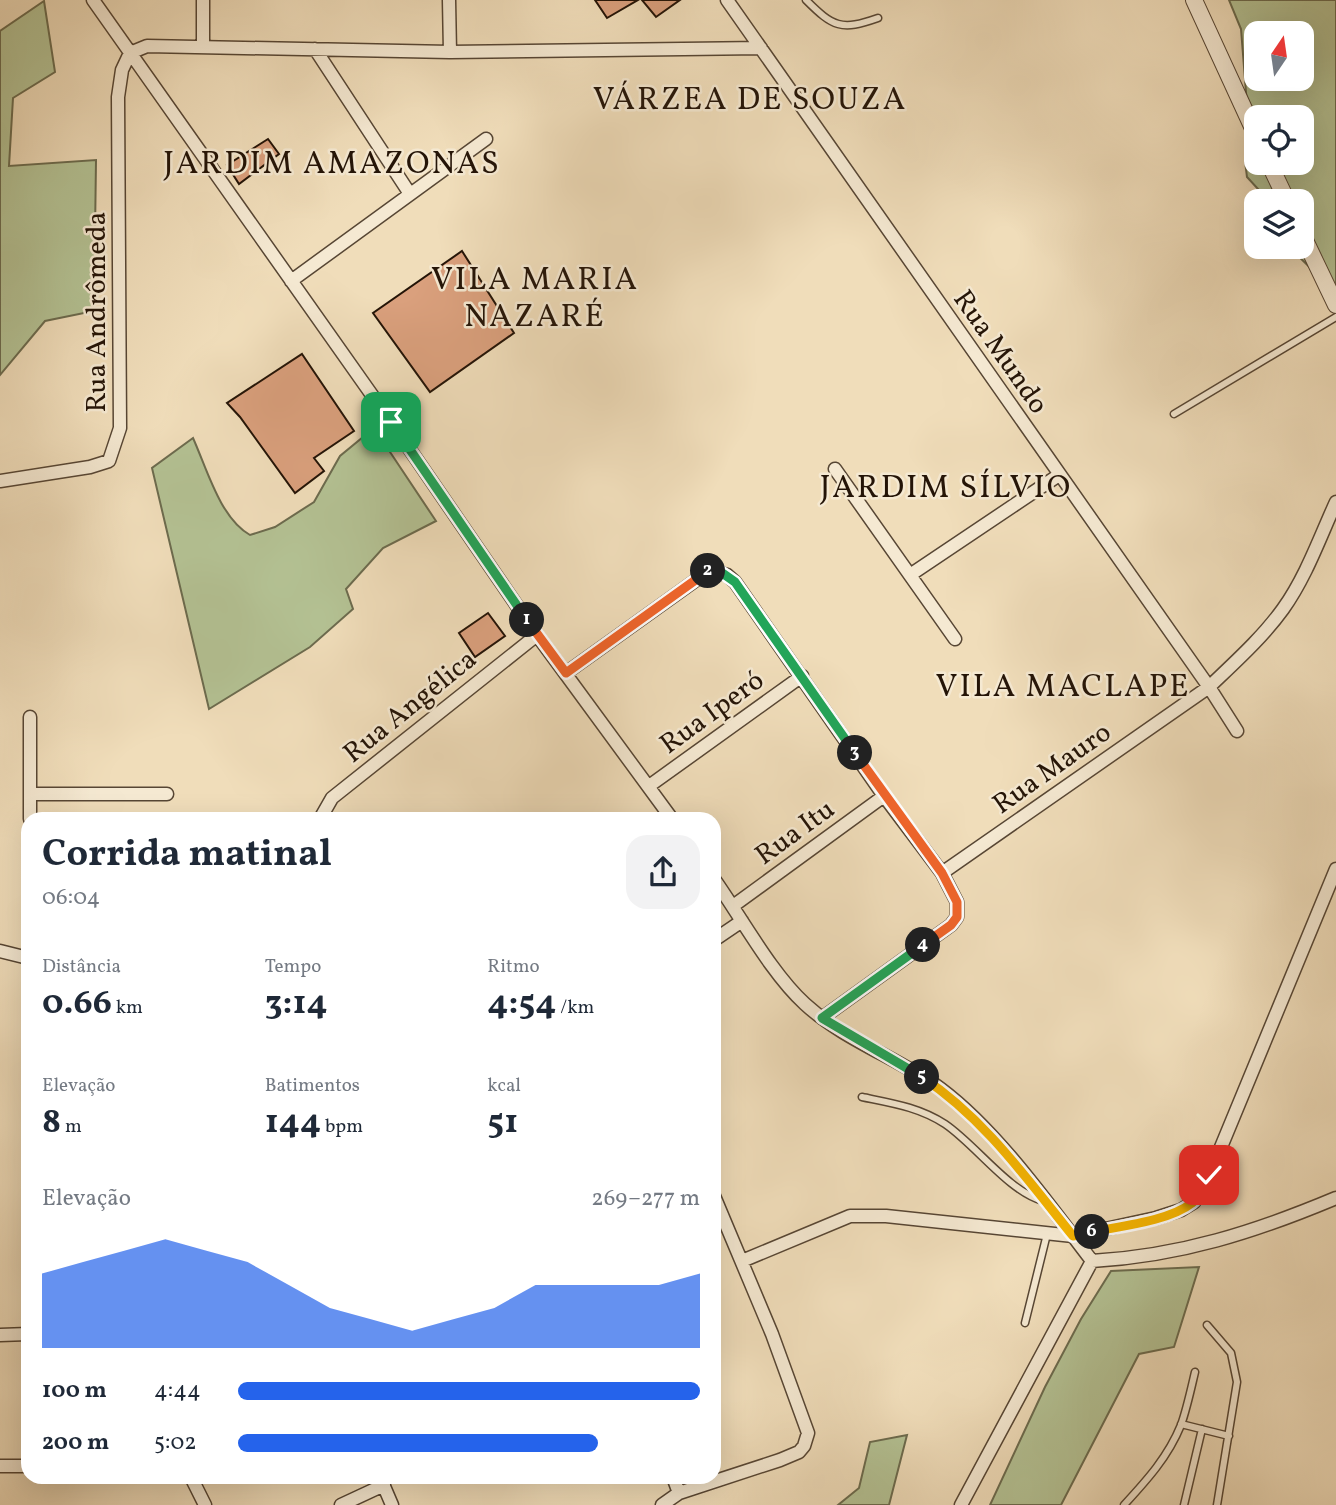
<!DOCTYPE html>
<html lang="pt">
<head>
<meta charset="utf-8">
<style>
  :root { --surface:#fff; --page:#f2f2f3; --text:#1f2937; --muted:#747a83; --accent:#2563eb }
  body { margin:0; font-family:Vollkorn,serif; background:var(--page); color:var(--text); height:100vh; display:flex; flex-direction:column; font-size:26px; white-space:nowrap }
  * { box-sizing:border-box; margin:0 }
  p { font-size:23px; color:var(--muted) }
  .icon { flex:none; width:38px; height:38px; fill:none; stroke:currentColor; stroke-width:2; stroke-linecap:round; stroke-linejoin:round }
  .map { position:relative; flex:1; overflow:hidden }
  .side { position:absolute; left:21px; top:812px; width:700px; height:672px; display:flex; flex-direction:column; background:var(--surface); border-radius:21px; box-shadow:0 7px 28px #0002 }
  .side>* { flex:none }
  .needle { width:46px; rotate:13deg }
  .controls { position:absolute; left:1244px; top:21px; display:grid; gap:14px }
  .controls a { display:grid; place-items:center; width:70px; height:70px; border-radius:14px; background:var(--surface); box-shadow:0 7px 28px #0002; font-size:35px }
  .pin { position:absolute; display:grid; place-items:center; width:60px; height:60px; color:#fff; margin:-30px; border-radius:14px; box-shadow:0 4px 10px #0006 }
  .km { position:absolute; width:35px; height:35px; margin:-18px; border-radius:50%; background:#222; color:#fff; font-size:19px; line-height:35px; text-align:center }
  .round { display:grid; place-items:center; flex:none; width:74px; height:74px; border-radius:21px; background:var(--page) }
  .summary { display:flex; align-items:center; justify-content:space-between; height:119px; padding:0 21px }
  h1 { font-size:38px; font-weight:700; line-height:52px }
  .stats { display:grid; grid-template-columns:repeat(3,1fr); gap:10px; height:119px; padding:7px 21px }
  .stats div { display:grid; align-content:center }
  .stats b { font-size:35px; font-weight:700 }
  .stats small { font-size:19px; font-weight:400 }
  .stats p { font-size:19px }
  .chart { height:196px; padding:14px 21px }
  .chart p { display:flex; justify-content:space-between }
  .chart svg { width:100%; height:126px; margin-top:7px; fill:var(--accent); opacity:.7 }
  ul { padding:0 21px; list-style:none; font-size:23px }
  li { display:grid; grid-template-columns:112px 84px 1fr; align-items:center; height:52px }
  li i { height:18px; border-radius:9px; background:var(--accent) }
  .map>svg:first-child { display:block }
  .green { fill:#b4c294; stroke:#6c6b4e; stroke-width:2; fill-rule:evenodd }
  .building { fill:#daa07d; stroke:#241407; stroke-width:2 }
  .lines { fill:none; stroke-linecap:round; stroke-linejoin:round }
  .service-casing { stroke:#574634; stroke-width:9 }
  .minor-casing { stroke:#574634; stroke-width:15 }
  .tertiary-casing { stroke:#574634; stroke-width:18 }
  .service { stroke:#f5e9d2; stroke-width:6 }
  .minor { stroke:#f5e9d2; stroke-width:12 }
  .tertiary { stroke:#f5e9d2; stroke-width:16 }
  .split-1-casing { stroke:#fff; stroke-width:14 }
  .split-2-casing { stroke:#fff; stroke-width:14 }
  .split-3-casing { stroke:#fff; stroke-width:14 }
  .split-4-casing { stroke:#fff; stroke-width:14 }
  .split-5-casing { stroke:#fff; stroke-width:14 }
  .split-6-casing { stroke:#fff; stroke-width:14 }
  .split-7-casing { stroke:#fff; stroke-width:14 }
  .split-1 { stroke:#22a559; stroke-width:9 }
  .split-2 { stroke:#f0652b; stroke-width:9 }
  .split-3 { stroke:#22a559; stroke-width:9 }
  .split-4 { stroke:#f0652b; stroke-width:9 }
  .split-5 { stroke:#22a559; stroke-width:9 }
  .split-6 { stroke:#f5b400; stroke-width:9 }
  .split-7 { stroke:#f5b400; stroke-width:9 }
  .labels { text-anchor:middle; stroke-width:5; stroke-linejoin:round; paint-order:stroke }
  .street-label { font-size:28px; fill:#241407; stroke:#f5e9d2 }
  .quarter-label { font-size:32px; letter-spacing:2px; fill:#241407; stroke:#f5e9d2 }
</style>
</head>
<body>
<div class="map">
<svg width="1336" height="1505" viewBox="0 0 1336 1505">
  <rect width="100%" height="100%" fill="#f0ddba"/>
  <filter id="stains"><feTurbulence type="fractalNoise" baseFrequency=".00286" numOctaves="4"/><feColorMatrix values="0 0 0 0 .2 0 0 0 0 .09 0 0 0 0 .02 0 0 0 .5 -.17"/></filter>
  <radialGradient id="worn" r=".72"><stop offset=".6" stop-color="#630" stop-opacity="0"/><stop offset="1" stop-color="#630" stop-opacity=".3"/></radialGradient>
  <path class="green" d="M 1229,0 L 1336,0 L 1336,293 L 1289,247 L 1302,247 L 1302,201 L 1269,201 L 1247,177 L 1245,161 L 1249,130 L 1241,29 ZM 1256,33 L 1302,33 L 1302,79 L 1256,79 ZM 1256,117 L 1302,117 L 1302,163 L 1256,163 Z
    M 44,1 L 55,72 L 13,98 L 9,166 L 96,160 L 94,311 L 45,321 L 0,375 L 0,31 Z
    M 374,428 L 436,521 L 383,548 L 346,589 L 353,609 L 310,647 L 209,709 L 152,468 L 193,438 C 207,469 220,518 250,535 L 275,527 L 314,502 L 340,456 Z
    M 1199,1267 L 1174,1347 L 1139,1354 L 1061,1505 L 990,1505 L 1045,1387 L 1081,1319 L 1111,1271 Z
    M 907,1435 L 889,1505 L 838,1505 L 859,1488 L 870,1442 Z"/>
  <path class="building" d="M 595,0 L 638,0 L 607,18 Z
    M 642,0 L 680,0 L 656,17 Z
    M 268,139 L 279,154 L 239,184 L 227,165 Z
    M 462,251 L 514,333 L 430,392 L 373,313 Z
    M 302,354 L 354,431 L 314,458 L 324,471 L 295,493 L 240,417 L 227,403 Z
    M 488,613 L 505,636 L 475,657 L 459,633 Z"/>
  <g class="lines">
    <g class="service-casing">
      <path id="service" d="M 806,0 C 833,27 841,31 878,18
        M 1174,414 L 1336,317
        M 862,1097 C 891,1103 919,1107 945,1124 C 976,1145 1008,1191 1043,1201
        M 1025,1323 L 1047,1234
        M 1207,1325 L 1231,1353 L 1237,1382 L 1217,1505
        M 1181,1424 L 1229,1436
        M 1124,1505 C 1147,1480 1168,1457 1181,1425 C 1187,1408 1191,1389 1195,1372
        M 1184,1505 L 1202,1429"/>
    </g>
    <g class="minor-casing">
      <path id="minor" d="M 93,0 L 391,422 L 537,635 L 672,819
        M 449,0 L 450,52
        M 727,0 L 1209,687 L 1237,731
        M 203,47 L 203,0
        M 315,49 L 410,194
        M 291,281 L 486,139
        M 835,469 L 955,639
        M 0,481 L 90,467 L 109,461 L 120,428 L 118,97 L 122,70 L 130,53 L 147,46 L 450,52 L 761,48
        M 910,575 L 1059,475
        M 566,673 L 710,570 L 727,575 L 735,582 L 884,796 L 942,873 L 957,902 L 957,917 L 951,925 L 822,1018
        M 649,786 L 802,676
        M 30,794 L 167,794
        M 30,819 L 30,717
        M 320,819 L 332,798 L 537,635
        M 942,873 L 1209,687 C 1235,662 1262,638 1283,609 C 1306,577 1320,537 1336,502
        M 714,879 C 741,917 771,973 805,1004 C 844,1040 898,1058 941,1089 C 997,1131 1049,1205 1092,1261 C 1180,1256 1255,1232 1336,1198
        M 733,906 L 884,796
        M 714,940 L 742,921
        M 0,951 L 28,958
        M 742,1261 L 850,1216 L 886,1216 L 1073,1236 L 1156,1218 L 1181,1210 L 1194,1202 L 1202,1190 L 1219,1152 L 1336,869
        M 0,1335 L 28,1334
        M 0,1466 L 28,1466
        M 191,1477 L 205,1505
        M 380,1477 L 392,1505
        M 679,1493 L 780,1460 L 799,1452 L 804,1446 L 808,1433 L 772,1334 L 714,1196
        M 341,1505 L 384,1485
        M 662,1505 L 679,1493 L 673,1477
        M 961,1505 L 1092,1261"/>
    </g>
    <g class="tertiary-casing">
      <path id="tertiary" d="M 1194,0 L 1256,135
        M 1269,163 L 1287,201
        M 1302,234 L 1336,305"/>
    </g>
    <use href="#service" class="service"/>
    <use href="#minor" class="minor"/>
    <use href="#tertiary" class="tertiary"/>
  </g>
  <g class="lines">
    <g class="split-1-casing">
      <path id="split-1" d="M 391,422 L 527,620"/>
    </g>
    <g class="split-2-casing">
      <path id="split-2" d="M 527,620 L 566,673 L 708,571"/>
    </g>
    <g class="split-3-casing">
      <path id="split-3" d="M 708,571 L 718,570 L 735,582 L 855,753"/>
    </g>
    <g class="split-4-casing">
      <path id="split-4" d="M 855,753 L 942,873 L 957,902 L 957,917 L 951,925 L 923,945"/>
    </g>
    <g class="split-5-casing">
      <path id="split-5" d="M 922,1077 L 822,1018 L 923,945"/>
    </g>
    <g class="split-6-casing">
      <path id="split-6" d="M 922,1077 C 984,1118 1027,1179 1073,1236 L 1092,1232"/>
    </g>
    <g class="split-7-casing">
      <path id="split-7" d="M 1092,1232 C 1121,1226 1169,1221 1192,1203 C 1200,1197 1205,1185 1209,1175"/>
    </g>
    <use href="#split-1" class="split-1"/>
    <use href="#split-2" class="split-2"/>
    <use href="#split-3" class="split-3"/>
    <use href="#split-4" class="split-4"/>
    <use href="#split-5" class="split-5"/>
    <use href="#split-6" class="split-6"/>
    <use href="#split-7" class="split-7"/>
  </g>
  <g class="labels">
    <g class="street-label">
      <text transform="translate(95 312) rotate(-90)" y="10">Rua Andrômeda</text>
      <text transform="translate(1002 351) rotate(55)" y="10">Rua Mundo</text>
      <text transform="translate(409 705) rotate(-39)" y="10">Rua Angélica</text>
      <text transform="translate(711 711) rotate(-36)" y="10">Rua Iperó</text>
      <text transform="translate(1051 767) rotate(-35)" y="10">Rua Mauro</text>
      <text transform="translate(794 831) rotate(-36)" y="10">Rua Itu</text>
    </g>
    <g class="quarter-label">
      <text x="750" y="109">VÁRZEA DE SOUZA</text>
      <text x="332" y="173">JARDIM AMAZONAS</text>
      <text x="535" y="289">VILA MARIA<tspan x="535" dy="37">NAZARÉ</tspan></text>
      <text x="946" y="497">JARDIM SÍLVIO</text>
      <text x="1063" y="696">VILA MACLAPE</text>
    </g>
  </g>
  <rect width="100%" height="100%" filter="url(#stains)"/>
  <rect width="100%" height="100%" fill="url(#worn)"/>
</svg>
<div class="controls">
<a><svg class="needle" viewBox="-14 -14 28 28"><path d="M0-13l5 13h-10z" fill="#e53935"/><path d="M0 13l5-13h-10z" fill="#747a83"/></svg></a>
<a><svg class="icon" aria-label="locate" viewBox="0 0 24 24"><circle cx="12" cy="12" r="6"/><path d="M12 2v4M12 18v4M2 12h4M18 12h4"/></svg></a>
<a><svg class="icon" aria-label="layers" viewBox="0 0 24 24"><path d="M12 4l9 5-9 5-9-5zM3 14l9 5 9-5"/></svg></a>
</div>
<div class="pin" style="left:391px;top:422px;background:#1e9e55"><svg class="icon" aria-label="arrive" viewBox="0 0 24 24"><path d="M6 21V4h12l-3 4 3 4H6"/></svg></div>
<div class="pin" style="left:1209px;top:1175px;background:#d93025"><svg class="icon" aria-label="check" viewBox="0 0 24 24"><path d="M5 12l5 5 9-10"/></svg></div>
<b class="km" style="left:527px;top:620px">1</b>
<b class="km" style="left:708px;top:571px">2</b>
<b class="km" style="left:855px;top:753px">3</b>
<b class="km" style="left:923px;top:945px">4</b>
<b class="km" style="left:922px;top:1077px">5</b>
<b class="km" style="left:1092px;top:1232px">6</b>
<section class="side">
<div class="summary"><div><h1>Corrida matinal</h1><p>06:04</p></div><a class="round"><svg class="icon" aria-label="share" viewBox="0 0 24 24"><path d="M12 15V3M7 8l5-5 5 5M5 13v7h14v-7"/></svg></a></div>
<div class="stats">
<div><p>Distância</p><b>0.66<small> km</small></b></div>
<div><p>Tempo</p><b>3:14</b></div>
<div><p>Ritmo</p><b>4:54<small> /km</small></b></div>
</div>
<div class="stats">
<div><p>Elevação</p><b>8<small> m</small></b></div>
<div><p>Batimentos</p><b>144<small> bpm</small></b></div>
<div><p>kcal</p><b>51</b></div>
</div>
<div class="chart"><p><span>Elevação</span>269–277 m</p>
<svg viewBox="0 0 160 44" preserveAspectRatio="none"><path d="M0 44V18L10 14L20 10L30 6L40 10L50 14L60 22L70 30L80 34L90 38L100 34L110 30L120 22L130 22L140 22L150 22L160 18V44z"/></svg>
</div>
<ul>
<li><b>100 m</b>4:44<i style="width:100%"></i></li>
<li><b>200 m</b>5:02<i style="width:78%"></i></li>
</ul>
</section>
</div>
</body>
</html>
